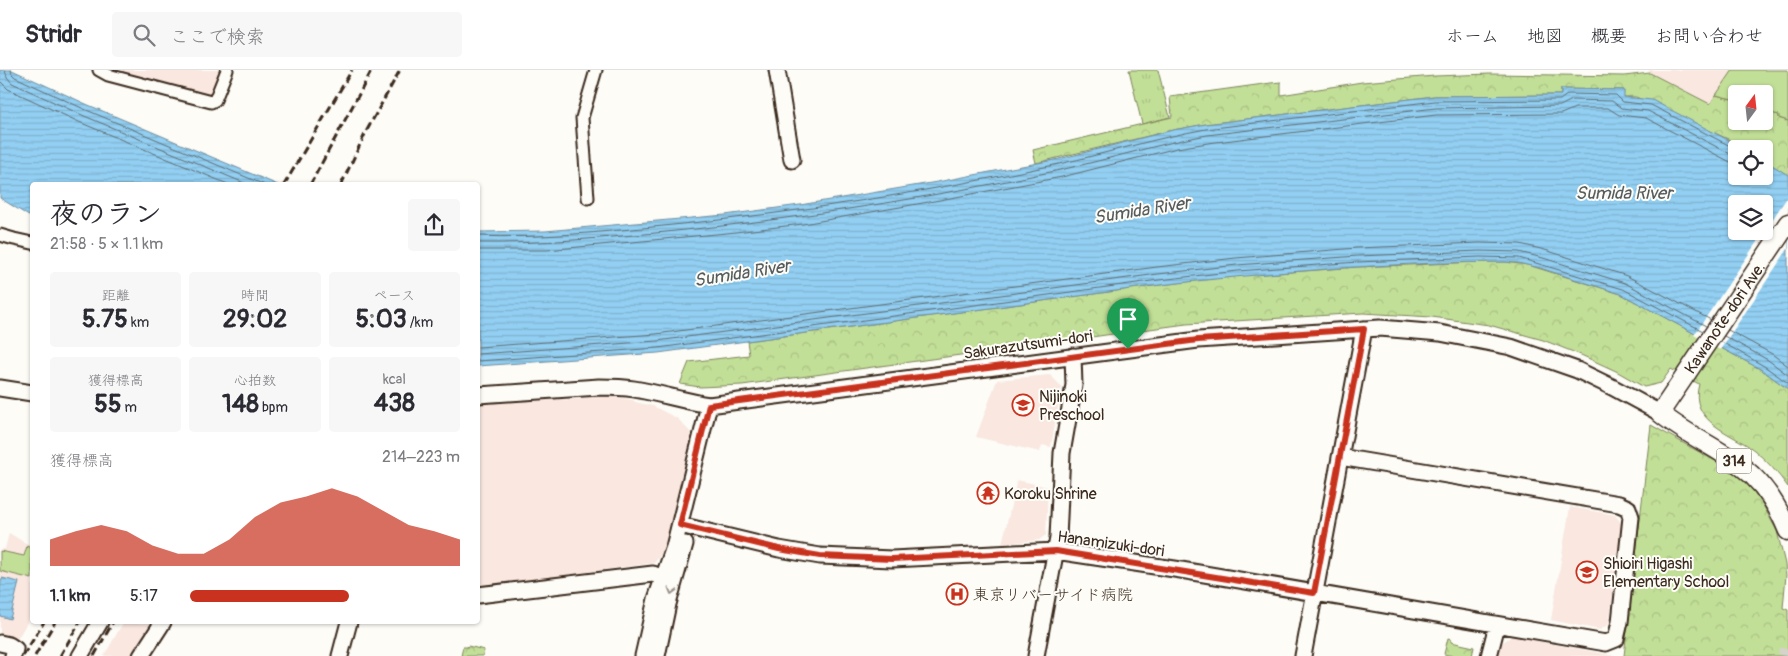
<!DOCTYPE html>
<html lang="ja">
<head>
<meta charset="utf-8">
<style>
  :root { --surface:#fff; --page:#f7f7f7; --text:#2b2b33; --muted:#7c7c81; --line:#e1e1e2; --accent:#c8321e }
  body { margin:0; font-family:Pangolin,"Klee One",sans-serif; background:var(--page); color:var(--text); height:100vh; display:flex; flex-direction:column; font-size:19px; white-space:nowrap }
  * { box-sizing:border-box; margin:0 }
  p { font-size:16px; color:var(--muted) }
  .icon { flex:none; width:28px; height:28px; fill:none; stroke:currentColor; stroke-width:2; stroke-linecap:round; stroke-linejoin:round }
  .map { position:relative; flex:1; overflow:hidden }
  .side { position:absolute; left:30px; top:112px; width:450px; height:442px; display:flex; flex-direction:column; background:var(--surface); border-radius:5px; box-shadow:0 1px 4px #0004 }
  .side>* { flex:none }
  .needle { width:32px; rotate:15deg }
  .buttons { position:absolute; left:1728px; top:15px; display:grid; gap:10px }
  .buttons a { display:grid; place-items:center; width:45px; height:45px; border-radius:5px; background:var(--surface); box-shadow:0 1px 4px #0004; font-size:25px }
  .pin { position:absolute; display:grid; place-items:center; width:42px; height:42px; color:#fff; margin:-51px -21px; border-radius:50% 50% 50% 0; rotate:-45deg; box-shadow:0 0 5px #0007 }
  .pin .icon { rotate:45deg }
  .round { display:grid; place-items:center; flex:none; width:52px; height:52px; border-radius:5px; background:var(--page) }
  .summary { display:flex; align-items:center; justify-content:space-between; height:85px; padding:0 20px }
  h1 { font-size:28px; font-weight:800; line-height:38px }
  .figures { display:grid; grid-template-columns:repeat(3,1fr); gap:8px; height:85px; padding:5px 20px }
  .figures div { display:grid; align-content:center; border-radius:5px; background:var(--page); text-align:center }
  .figures b { font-size:25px; font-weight:800 }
  .figures small { font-size:14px; font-weight:400 }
  .figures p { font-size:14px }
  .chart { height:140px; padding:10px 20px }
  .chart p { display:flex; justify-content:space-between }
  .chart svg { width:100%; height:90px; margin-top:5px; fill:var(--accent); opacity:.7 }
  ul { padding:0 20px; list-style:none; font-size:16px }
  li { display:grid; grid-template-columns:80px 60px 1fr; align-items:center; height:38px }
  li i { height:12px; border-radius:6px; background:var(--accent) }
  header { display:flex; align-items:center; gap:30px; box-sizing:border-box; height:70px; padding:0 25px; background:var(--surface); border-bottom:1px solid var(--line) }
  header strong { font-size:24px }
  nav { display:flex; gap:28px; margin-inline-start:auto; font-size:18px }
  .search { width:350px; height:45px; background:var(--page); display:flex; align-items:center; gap:12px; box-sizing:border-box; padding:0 18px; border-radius:5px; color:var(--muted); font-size:19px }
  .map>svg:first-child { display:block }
  .built { fill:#f9e7e0 }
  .grass { fill:url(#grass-tufts); stroke:#7e845a }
  .park { fill:url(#park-crowns); stroke:#7e845a }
  .garden { fill:#c2df97; stroke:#7e845a }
  .water { fill:url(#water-rules); stroke:#6f8d9d; fill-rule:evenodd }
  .pier { fill:#fdfcf7 }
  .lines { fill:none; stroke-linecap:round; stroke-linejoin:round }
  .shore { stroke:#5e6c73; stroke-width:1 }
  .primary-tunnel { stroke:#d6d2cc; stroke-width:18; stroke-dasharray:18 9; stroke-linecap:butt }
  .street-casing { stroke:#3b2a1e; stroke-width:15 }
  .secondary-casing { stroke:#3b2a1e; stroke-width:19 }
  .primary-casing { stroke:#3b2a1e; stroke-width:21 }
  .street { stroke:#fdfcf7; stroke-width:11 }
  .secondary { stroke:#fdfcf7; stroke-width:15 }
  .primary { stroke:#fdfcf7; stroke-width:18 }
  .rail { stroke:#3b2a1e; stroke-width:3; stroke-dasharray:8 4; stroke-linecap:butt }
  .oneway { stroke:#9c938a }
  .route-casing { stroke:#fff; stroke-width:10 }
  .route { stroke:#c8321e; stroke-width:6 }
  .labels { text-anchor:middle; stroke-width:4; stroke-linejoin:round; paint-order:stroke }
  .shield { fill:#fdfcf7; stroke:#75695f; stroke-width:1 }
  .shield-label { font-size:15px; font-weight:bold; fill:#3b2a1e }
  .street-label { font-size:16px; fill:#3b2a1e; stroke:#fdfcf7 }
  .poi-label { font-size:16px; fill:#3b2a1e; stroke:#fdfcf7; text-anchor:start }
  .water-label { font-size:18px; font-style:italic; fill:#555c5e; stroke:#fdfcf7 }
</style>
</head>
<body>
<header>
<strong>Stridr</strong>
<div class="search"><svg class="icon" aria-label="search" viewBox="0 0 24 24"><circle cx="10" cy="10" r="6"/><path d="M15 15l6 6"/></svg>ここで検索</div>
<nav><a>ホーム</a><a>地図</a><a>概要</a><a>お問い合わせ</a></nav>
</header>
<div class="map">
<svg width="1788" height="586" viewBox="0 0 1788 586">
  <defs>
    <pattern id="grass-tufts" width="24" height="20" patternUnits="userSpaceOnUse" patternTransform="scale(1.25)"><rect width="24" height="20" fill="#c2df97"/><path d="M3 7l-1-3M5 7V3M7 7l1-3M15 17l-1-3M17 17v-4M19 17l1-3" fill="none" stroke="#a8c082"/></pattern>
    <pattern id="park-crowns" width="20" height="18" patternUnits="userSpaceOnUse" patternTransform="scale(1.25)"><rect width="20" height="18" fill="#c2df97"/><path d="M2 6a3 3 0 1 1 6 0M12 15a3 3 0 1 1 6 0" fill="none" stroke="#a8c082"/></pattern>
    <pattern id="water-rules" width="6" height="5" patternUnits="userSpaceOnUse" patternTransform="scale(1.25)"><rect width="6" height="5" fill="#92cff2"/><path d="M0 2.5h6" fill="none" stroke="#7fb2cf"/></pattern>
  </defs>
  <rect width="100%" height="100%" fill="#fdfcf7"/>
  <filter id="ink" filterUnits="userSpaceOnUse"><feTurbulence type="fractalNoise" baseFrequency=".02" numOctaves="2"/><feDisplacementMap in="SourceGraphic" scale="10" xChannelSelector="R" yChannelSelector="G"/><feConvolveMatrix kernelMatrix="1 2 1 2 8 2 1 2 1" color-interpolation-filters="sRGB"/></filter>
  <g filter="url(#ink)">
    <path class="built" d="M 109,0 L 220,0 L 211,24 L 206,26 Z
      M 1649,0 L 1733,0 L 1711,35 L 1650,3 Z
      M 1050,305 L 1062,317 L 1055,353 L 1051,377 L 1042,375 L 1040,382 L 976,367 L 997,310 Z
      M 593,325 L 609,326 L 633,330 L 635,332 L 653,336 L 678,349 L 693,365 L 663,482 L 654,493 L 478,517 L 478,334 L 561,329 L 566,330 L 585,328 Z
      M 1017,410 L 1048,417 L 1046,465 L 1039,470 L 1002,474 Z
      M 1570,437 L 1615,445 L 1622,454 L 1609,554 L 1600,560 L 1551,550 Z
      M 9,463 L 32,477 L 32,544 L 15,573 L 0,569 L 0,479 L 5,479 Z
      M 123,553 L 151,553 L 130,586 L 104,586 Z
      M 1512,566 L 1615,586 L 1498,586 L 1502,573 Z"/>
    <path class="grass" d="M 1129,0 L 1158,0 L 1170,47 L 1142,54 Z"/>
    <path class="park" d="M 1650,3 L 1710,34 L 1716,25 L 1736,30 L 1736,51 L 1764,51 L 1764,38 L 1772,41 L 1772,43 L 1779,45 L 1779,48 L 1788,51 L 1788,106 L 1764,90 L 1764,79 L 1745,79 L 1728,69 L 1636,27 L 1623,27 L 1624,20 L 1561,19 L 1561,25 L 1435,26 L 1206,54 L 1173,60 L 1036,93 L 1033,80 L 1172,47 L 1170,27 L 1271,13 L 1281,12 L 1281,25 L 1362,12 L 1435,6 L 1490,4 L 1624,6 Z
      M 1480,192 L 1505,192 L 1528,195 L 1621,224 L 1762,300 L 1788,319 L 1788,417 C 1778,403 1767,391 1754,380 C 1732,363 1688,352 1699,314 L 1671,299 L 1661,313 L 1644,317 L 1616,301 L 1581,285 L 1543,270 L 1489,255 L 1432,247 L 1363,243 L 1186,254 L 742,315 L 700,317 L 680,314 L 689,292 L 749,285 L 747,271 L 1160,215 L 1238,206 L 1358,197 Z
      M 1651,355 L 1735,402 L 1754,421 L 1763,435 L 1777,461 L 1785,494 L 1786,505 L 1783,538 L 1788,540 L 1788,586 L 1624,586 Z
      M 1448,568 L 1451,569 L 1451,572 L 1474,577 L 1472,586 L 1453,586 L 1444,584 Z
      M 468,576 L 484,580 L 483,586 L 461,586 L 463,577 L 467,577 Z"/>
    <path class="garden" d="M 1733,0 L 1788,0 L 1788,51 L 1779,48 L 1779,45 L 1771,43 L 1772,41 L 1764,38 L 1764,24 L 1736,24 L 1736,30 L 1716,25 Z
      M 27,476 L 32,479 L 32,509 L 0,501 L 0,481 L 24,486 Z"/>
    <path class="water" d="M 0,0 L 12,0 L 86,34 L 278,115 L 32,115 L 32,148 L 0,128 Z
      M 1561,19 L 1624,20 L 1624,27 L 1652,30 L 1745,79 L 1736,79 L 1736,106 L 1764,106 L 1764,90 L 1788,105 L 1788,319 L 1762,300 L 1621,224 L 1540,198 L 1518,193 L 1505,192 C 1390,192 1274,202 1160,215 L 658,283 L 478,296 L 478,162 L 545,161 L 725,145 L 800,135 L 937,112 L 1059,89 L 1173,60 L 1206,54 L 1435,26 L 1561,25 ZM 1736,134 L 1764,134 L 1764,161 L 1736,161 Z
      M 2,508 L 19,512 L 10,549 L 0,546 L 0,519 Z"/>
    <path class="pier" d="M 1788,126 L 1788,179 L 1720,280 L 1694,265 Z"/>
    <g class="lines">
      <path class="shore" d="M 5,0 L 7,7 L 12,13 L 82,45 L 249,115
        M 11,0 L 12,4 L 15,7 L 84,39 L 265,115
        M 0,11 L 8,19 L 79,52 L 230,115
        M 478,166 C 539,169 601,162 663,156 C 796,143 928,122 1059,94 C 1108,83 1156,68 1206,59 L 1435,31 L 1560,30 L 1568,24 L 1616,25 L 1623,32 L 1651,35 L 1736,79
        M 478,173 C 541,174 603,168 666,162 C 798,149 930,128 1060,100 C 1110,89 1158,74 1207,65 L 1436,38 L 1560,36 L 1572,30 L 1612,31 L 1621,38 L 1648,41 L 1736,87
        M 478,180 L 547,180 L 727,163 L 803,154 L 940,130 L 1062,107 L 1177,78 L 1208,73 L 1436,45 L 1561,44 L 1575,38 L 1608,38 L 1619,45 L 1646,48 L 1736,95
        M 1728,260 L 1772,284 L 1788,296
        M 1724,266 L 1768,290 L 1788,305
        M 1720,271 L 1764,296 L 1788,313
        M 478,277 L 656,264 L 1157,197 L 1236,188 L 1357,178 L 1479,173 L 1520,174 L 1545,180 L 1627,206 L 1711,250
        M 478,284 L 657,271 L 1158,204 L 1237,195 L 1358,186 L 1480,181 L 1519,182 L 1543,188 L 1625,213 L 1706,256
        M 478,291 L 658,278 L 1159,210 L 1238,201 L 1358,192 L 1480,187 L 1519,188 L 1623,219 L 1703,261"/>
      <path class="primary-tunnel" d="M 1787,586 L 1788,579"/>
      <g class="street-casing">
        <path id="street" d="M 99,0 L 108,5 L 211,32 L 215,30 L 227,0
          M 588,128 L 582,48 L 596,0
          M 0,165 L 14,169 L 32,173"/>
      </g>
      <g class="secondary-casing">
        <path id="secondary" d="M 777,0 L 792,90
          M 0,318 L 32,323
          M 478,325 L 599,317 C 610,317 622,317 634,319 C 659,323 684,331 709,335 L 1198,270 L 1380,258 L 1440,263 L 1511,277 L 1577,300 L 1612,317 L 1660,343
          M 680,455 L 779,479 L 820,486 L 892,489 L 1056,481 L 1069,483 L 1181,500 L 1606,573 L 1616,569 L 1620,552 L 1631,447 L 1628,438 L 1619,434 L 1340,387
          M 478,525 L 653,504 L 663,508
          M 0,573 L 9,575 L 15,579 L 13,586
          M 80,586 L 100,552
          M 141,586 L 163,552
          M 340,586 L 349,552
          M 643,586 L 656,529 L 674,477 L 709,335
          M 657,586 L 668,534 L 685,474
          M 1036,586 L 1058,468 L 1062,383 L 1074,315 L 1073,286
          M 1303,586 L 1364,259
          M 1489,586 L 1497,555"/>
      </g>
      <g class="primary-casing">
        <g id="primary">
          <path id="s1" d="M 1660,343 L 1788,153"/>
          <path d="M 1660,343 C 1685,364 1715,376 1741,396 C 1763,412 1778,436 1788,461"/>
        </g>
      </g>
      <use href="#street" class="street"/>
      <use href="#secondary" class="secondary"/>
      <use href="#primary" class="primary"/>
      <path class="rail" d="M 284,115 L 352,0
        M 310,115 L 372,0
        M 341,115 L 366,62 L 400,0
        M 23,586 L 44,552
        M 35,586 L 55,552
        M 60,586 L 80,552
        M 94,586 L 113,552"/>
    </g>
    <defs><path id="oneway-chevron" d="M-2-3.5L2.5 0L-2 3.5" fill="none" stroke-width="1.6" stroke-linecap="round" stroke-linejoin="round" transform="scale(1.25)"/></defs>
    <use class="oneway" href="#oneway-chevron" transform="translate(672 521) rotate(106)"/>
  </g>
  <g class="lines" filter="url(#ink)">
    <g class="route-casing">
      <path id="route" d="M 1364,259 L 1314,523 L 1056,481 L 892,489 L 820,486 L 779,479 L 680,455 L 709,335 L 1198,270 Z"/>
    </g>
    <use href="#route" class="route"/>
  </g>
  <defs>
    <g id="school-ring" transform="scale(1.125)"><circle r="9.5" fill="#fdfcf7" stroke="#c8321e" stroke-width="1.5"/><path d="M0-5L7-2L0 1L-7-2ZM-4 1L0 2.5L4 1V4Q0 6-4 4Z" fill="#c8321e"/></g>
    <g id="temple-ring" transform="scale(1.125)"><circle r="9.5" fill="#fdfcf7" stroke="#c8321e" stroke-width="1.5"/><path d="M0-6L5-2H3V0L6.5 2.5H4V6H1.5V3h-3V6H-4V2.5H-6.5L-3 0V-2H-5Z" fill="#c8321e"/></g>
    <g id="hospital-ring" transform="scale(1.125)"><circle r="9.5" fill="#fdfcf7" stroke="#c8321e" stroke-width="1.5"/><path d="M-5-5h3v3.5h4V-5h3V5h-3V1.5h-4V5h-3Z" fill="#c8321e"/></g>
  </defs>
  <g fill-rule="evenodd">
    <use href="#school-ring" x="1023" y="335"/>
    <use href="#temple-ring" x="988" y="423"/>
    <use href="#school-ring" x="1587" y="502"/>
    <use href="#hospital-ring" x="957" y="524"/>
  </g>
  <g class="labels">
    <rect class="shield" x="1716.5" y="378.5" width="35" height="25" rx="4"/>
    <g class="shield-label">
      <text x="1734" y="396">314</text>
    </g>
    <g class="street-label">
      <text dy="6" stroke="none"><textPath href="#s1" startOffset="115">Kawanote-dori Ave.</textPath></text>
      <text transform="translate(1028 274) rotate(-8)" y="6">Sakurazutsumi-dori</text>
      <text transform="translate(1111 473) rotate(8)" y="6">Hanamizuki-dori</text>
    </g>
    <g class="poi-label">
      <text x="1039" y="332">Nijinoki<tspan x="1039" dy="18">Preschool</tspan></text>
      <text x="1004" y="429">Koroku Shrine</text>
      <text x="1603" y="499">Shioiri Higashi<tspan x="1603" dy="18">Elementary School</tspan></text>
      <text x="973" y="530">東京リバーサイド病院</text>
    </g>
    <g class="water-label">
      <text x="1624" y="129">Sumida River</text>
      <text transform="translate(1142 140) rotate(-9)" y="6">Sumida River</text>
      <text transform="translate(742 203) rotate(-9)" y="6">Sumida River</text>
    </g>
  </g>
</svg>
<div class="buttons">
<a><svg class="needle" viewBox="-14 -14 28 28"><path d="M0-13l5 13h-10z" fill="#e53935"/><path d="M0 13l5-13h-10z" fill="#7c7c81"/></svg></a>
<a><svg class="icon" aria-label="locate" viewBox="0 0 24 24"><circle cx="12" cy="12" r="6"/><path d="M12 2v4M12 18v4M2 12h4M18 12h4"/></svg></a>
<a><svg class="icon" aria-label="layers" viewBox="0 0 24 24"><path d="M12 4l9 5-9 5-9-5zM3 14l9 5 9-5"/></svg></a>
</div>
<div class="pin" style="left:1128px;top:279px;background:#1e9e55"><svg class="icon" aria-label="arrive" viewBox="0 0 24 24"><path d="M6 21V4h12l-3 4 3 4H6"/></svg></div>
<section class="side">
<div class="summary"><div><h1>夜のラン</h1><p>21:58 · 5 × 1.1 km</p></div><a class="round"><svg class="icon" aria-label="share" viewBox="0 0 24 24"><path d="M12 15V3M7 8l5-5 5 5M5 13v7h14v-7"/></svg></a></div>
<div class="figures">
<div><p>距離</p><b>5.75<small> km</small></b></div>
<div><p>時間</p><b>29:02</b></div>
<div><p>ペース</p><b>5:03<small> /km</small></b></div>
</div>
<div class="figures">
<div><p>獲得標高</p><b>55<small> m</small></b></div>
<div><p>心拍数</p><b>148<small> bpm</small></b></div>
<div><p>kcal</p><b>438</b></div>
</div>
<div class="chart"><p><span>獲得標高</span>214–223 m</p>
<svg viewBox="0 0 160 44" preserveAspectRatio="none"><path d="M0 44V31L10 27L20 24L30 27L40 34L50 38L60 38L70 31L80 20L90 13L100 10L110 6L120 10L130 17L140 24L150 27L160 31V44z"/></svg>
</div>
<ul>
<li><b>1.1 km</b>5:17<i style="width:59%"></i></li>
</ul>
</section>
</div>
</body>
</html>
